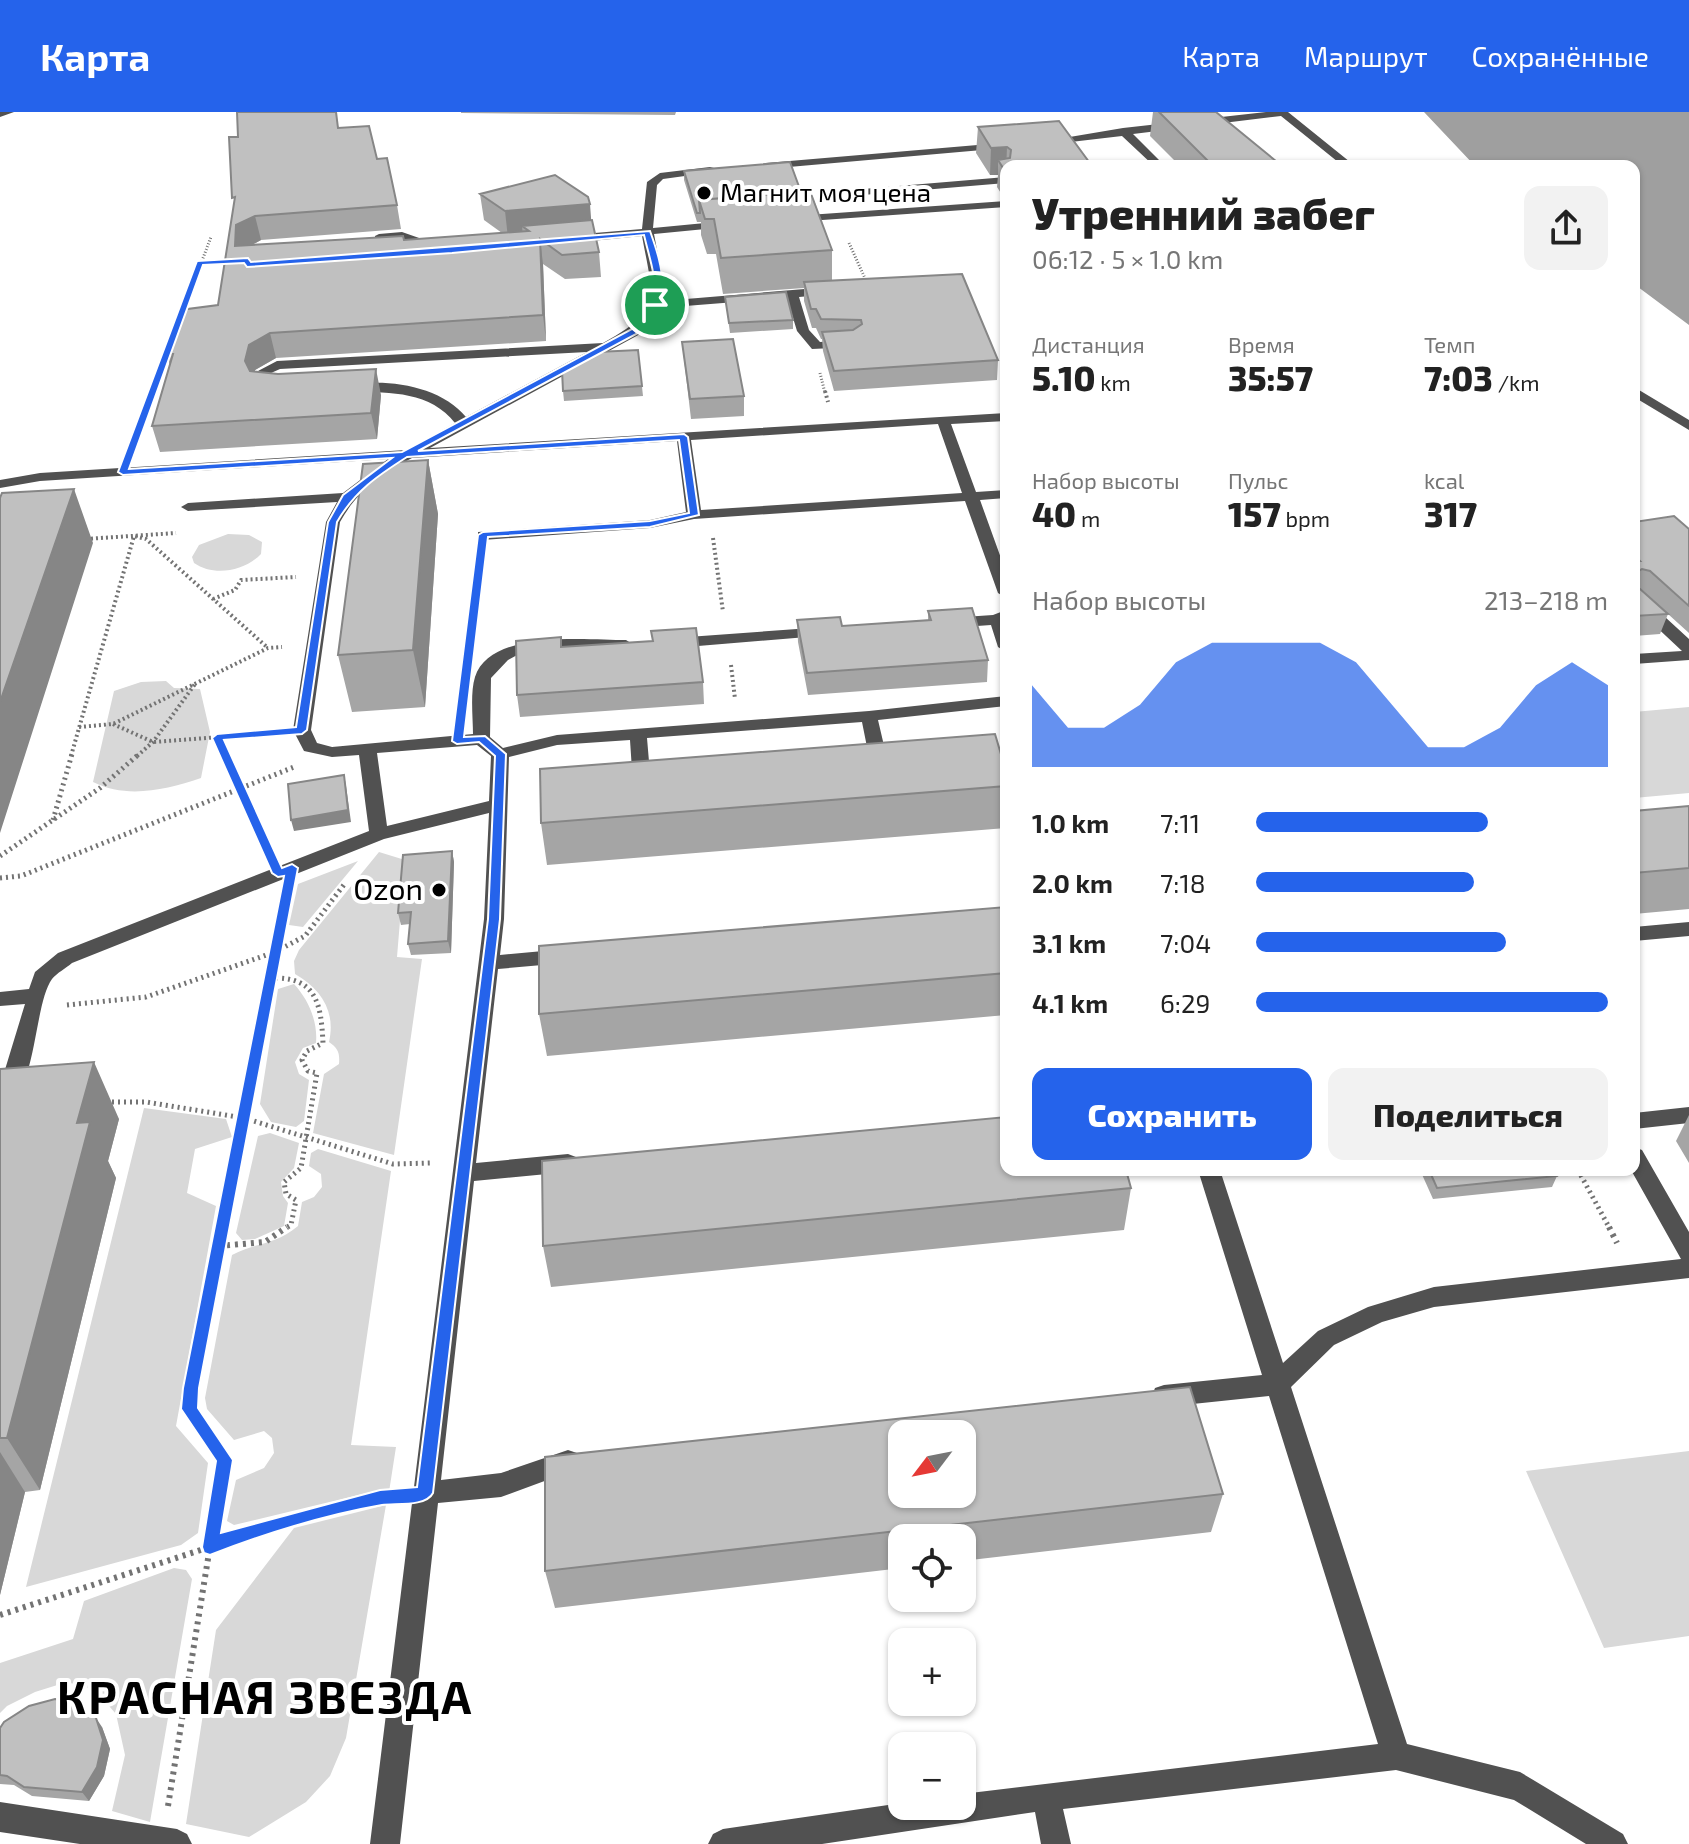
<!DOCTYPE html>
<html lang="ru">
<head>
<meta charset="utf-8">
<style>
  :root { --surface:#fff; --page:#f2f2f2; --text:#222; --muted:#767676; --accent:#2563eb }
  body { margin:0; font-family:"Exo 2",sans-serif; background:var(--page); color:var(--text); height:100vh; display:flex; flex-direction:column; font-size:30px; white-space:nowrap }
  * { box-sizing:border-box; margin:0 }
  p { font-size:26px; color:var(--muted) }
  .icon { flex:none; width:44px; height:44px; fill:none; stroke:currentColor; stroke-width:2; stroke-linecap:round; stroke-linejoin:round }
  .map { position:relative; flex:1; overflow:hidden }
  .side { position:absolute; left:1000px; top:48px; width:640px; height:1016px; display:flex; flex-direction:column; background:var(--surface); border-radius:16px; box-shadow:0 2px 6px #0004 }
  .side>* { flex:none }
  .needle { width:52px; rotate:238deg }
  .fabs { position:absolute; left:888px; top:1308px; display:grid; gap:16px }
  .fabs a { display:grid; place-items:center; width:88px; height:88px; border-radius:16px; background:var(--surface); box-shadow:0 2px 6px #0004; font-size:40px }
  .pin { position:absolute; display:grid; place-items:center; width:68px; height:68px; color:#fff; margin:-34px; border:4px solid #fff; border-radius:50%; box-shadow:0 2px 8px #0007 }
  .round { display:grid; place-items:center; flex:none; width:84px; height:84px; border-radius:16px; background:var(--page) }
  .overview { display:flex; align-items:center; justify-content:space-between; height:136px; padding:0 32px }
  h1 { font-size:44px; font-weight:800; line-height:60px }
  .stats { display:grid; grid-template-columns:repeat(3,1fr); gap:12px; height:136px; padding:8px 32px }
  .stats div { display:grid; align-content:center }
  .stats b { font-size:34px; font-weight:800 }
  .stats small { font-size:22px; font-weight:400 }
  .stats p { font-size:22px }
  .chart { height:224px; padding:16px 32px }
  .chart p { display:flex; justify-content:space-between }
  .chart svg { width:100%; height:144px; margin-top:8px; fill:var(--accent); opacity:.7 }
  .primary-button { display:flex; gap:16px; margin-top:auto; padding:16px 32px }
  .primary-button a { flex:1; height:92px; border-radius:16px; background:var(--accent); color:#fff; font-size:32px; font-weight:800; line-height:92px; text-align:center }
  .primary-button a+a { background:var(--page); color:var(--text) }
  ul { padding:0 32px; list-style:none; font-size:26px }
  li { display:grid; grid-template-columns:128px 96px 1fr; align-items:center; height:60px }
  li i { height:20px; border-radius:10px; background:var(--accent) }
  header { display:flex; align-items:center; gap:48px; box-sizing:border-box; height:112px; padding:0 40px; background:var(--accent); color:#fff }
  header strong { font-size:38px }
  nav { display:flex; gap:44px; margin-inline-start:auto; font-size:28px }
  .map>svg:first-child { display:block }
  .green { fill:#d8d8d8 }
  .water { fill:#9f9f9f }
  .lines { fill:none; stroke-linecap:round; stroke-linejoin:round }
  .path-far3 { stroke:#737373; stroke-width:3; stroke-dasharray:1 2; stroke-linecap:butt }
  .path-far2 { stroke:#737373; stroke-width:4; stroke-dasharray:2 3; stroke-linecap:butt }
  .path-far1 { stroke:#737373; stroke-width:5; stroke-dasharray:2 4; stroke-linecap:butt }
  .path { stroke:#737373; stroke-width:6; stroke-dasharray:3 5; stroke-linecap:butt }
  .minor { fill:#515151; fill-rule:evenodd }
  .wall { fill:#a5a5a5 }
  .shaded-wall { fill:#868686 }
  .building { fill:#c0c0c0; stroke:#868686; stroke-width:2; fill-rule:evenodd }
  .route { fill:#2563eb; stroke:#fff; stroke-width:2; fill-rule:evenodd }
  .poi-dot { fill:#000; stroke:#fff; stroke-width:3 }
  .labels { text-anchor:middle; stroke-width:8; stroke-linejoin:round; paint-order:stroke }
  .far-poi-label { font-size:26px; fill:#000; stroke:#fff; text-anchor:start }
  .poi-label { font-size:30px; fill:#000; stroke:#fff; text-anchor:end }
  .near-district-label { font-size:46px; font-weight:bold; letter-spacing:2px; fill:#000; stroke:#fff }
</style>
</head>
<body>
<header>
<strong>Карта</strong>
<nav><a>Карта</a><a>Маршрут</a><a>Сохранённые</a></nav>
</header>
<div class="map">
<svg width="1689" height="1732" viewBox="0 0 1689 1732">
  <rect width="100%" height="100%" fill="#fff"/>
  <path class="green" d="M 228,422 L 249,423 L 262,430 L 261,442 C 245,459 214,465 194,451 L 192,445 L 199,433 Z
    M 166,569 L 174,576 L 200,577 L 210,620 L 201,666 C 165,678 127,687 93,670 L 114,579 L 141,570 Z
    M 1689,595 L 1689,681 L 1634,686 L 1634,600 Z
    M 379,740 L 405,748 L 397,845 L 422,847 L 394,1043 L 313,1021 L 324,962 L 339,952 C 340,941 338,936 329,930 C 336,899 321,877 295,862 L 294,849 L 299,838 Z
    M 358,749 L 303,815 L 289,813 L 298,772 Z
    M 294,872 C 308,887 318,909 316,931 L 303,936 L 295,950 L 299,962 L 309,968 L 304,1009 L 296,1015 L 271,1010 L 260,992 L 278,877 Z
    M 144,996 L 226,1007 L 232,1025 L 195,1037 L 187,1081 L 216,1094 L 176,1314 L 208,1351 L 198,1421 L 181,1433 L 26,1475 Z
    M 270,1021 L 299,1031 L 294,1056 L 281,1070 L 283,1084 L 288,1091 L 284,1114 L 255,1127 L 242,1128 L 236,1121 L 258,1024 Z
    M 318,1037 L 391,1059 L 351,1333 L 396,1335 L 389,1380 L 375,1379 L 234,1413 L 227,1409 L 236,1368 L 264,1356 L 274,1341 L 272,1326 L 264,1319 L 234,1328 L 207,1297 L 205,1286 L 232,1143 C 256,1130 274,1134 298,1114 L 302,1090 L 314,1085 L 322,1075 L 321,1062 L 309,1054 L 311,1041 Z
    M 1689,1339 L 1689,1524 L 1604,1536 L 1526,1359 Z
    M 386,1393 L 346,1626 L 330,1664 L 306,1690 L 249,1725 L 186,1712 L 216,1518 L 294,1416 Z
    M 174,1456 L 186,1458 L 192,1467 L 150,1710 L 112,1699 L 125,1643 L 116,1602 L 95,1578 L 67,1570 L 35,1580 L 7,1594 L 0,1601 L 0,1551 L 73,1527 L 84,1489 Z"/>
  <path class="water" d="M 1424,0 L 1689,0 L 1689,213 L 1634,172 L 1634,54 L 1475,54 Z"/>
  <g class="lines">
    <path class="path-far3" d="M 849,131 L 868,173
      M 200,151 L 231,149
      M 820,261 L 825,281
      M 152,281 L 211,125"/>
    <path class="path-far2" d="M 825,279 L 828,290
      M 132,332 L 152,279
      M 713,426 L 723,500
      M 86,427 L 176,421
      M 213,487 L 235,478 L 241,468 L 296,465
      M 467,533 L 479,451
      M 731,553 L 735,587
      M 113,612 L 153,630 L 273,621
      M 79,615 L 113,612 L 268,536 L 282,535
      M 217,626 L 225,644
      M 71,644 L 134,424 L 146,427 L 268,536
      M 137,644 L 153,630 L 195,572"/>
    <path class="path-far1" d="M 224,642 L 266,735
      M 53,708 L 72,642
      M 0,744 L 100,676 L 139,642
      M 0,766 L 21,764 L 294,655
      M 270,866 C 317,864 321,892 323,931 L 307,939 L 302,948 L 308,959 L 317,961 L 301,1056 L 284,1070 L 286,1082 L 296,1088 L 291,1113 L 284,1117
      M 67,893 L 146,885 L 275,840 L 305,824 L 346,770
      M 106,990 L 146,990 L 244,1006 L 393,1052 L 432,1051
      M 1578,1058 L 1610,1117
      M 222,1117 L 285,792"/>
    <path class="path" d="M 1609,1115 L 1617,1131
      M 219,1134 L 265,1130 L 287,1115
      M 0,1503 L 210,1435 L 231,1424 L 389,1385
      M 168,1694 L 224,1348 L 189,1297 L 222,1115"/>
    <path class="minor" d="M 0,0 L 14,0 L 0,5 Z
      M 1266,0 L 1288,0 L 1355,54 L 1343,54 L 1281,4 L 1133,22 L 1165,54 L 1154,54 L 1122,24 L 1045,33 L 1040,30 L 1123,16 Z
      M 1001,31 L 1005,32 L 1005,36 L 766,57 L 761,54 L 766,51 Z
      M 710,55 L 714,56 L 714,60 L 663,67 L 657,73 L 653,116 L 726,109 L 732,112 L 726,115 L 654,122 L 664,174 L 662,189 L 829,175 L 835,179 L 833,182 L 799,185 L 809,218 L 820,230 L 849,228 L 855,232 L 854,235 L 812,237 L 797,219 L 787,186 L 660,196 L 642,221 L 430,336 L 1006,301 L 1006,309 L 951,312 L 976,380 L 1006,378 L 1006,386 L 980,388 L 1006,460 L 1006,486 L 998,481 L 965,389 L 694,407 L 650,416 L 483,428 L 478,426 L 478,420 L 650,408 L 686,400 L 677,329 L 412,346 C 380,363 358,378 340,410 L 311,618 L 317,631 L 332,635 L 473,622 C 473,606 470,581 475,565 C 490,517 587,528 626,528 L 634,533 L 626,538 L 563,538 L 519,542 L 508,548 L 491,566 L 490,625 L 503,636 L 557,623 L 869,599 L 1006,584 L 1006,594 L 878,608 L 889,655 L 880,661 L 871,655 L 862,610 L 647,626 L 651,673 L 642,679 L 633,673 L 630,628 L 557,633 L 509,645 L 504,807 L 500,843 L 565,837 L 575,844 L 565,851 L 498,857 L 476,1051 L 568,1042 L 576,1045 L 579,1051 L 576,1057 L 568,1060 L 474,1069 L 441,1368 L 501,1361 L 568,1338 L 577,1341 L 581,1349 L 577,1357 L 501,1385 L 438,1391 L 400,1732 L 370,1732 L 484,807 L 489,701 L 384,727 L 72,851 C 66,856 57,861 52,867 C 33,893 37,988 0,999 L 0,974 L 25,892 L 0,894 L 0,880 L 29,877 L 35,860 L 58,841 L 369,719 L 359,643 L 332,645 L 304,639 L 293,618 L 326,410 L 337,390 L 188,399 L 181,395 L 188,391 L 343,381 L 388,347 L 40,369 L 0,376 L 0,368 L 40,361 L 406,338 L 455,311 C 431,280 391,280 354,280 L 347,276 L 349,273 C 387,266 441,274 466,305 L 587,240 L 280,257 L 271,261 L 268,274 L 277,281 L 270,285 L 254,276 L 258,259 L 277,249 L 603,231 C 664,198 653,185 642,124 L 571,131 L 565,127 L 571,123 L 642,117 L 647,70 L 660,61 ZM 938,312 L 962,381 L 701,398 L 691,328 ZM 477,633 L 491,644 L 489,689 L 387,714 L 377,641 Z
      M 1006,65 L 1006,71 L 827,86 L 821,83 L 827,80 Z
      M 1006,89 L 1006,95 L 794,110 L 788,107 L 794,104 Z
      M 379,122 L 402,120 L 422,127 L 424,141 L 414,144 L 412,132 L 401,128 L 375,128 L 375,124 Z
      M 1634,275 L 1689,308 L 1689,318 L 1634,285 Z
      M 1634,480 L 1640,482 L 1689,527 L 1689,548 L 1634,552 L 1634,542 L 1682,539 L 1634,494 Z
      M 1006,498 L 1006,540 L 998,535 L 991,513 L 949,516 L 941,511 L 949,506 L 993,503 Z
      M 825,515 L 831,517 L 831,523 L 674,536 L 666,531 L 674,526 Z
      M 1689,810 L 1689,824 L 1634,829 L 1634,815 Z
      M 1689,995 L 1689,1011 L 1634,1017 L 1634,1001 Z
      M 1634,1035 L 1642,1038 L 1689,1120 L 1689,1166 L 1434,1195 L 1382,1210 L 1334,1233 L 1291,1275 L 1407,1632 L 1520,1660 L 1623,1722 L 1628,1732 L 1586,1732 L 1514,1688 L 1396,1658 L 1063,1697 L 1071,1732 L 1041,1732 L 1035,1700 L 822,1732 L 708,1732 L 713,1722 L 723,1717 L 902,1691 L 902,1694 L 962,1694 L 962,1682 L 1378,1632 L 1269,1284 L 1164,1295 L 1155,1292 L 1152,1284 L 1155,1276 L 1164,1273 L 1262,1263 L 1198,1058 L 1220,1058 L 1283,1251 L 1318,1219 L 1368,1195 L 1434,1175 L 1681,1147 L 1631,1058 L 1634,1058 Z
      M 0,1690 L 177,1717 L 187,1722 L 192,1732 L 80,1732 L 0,1720 Z"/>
  </g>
  <path class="wall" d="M 461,0 L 676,0 L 675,3 L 461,1 Z
    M 1153,0 L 1216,0 L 1282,54 L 1180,54 L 1150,24 Z
    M 1059,9 L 1006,54 L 1006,86 L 1004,86 L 997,75 L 998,63 L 990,63 L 976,41 L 978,15 Z
    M 339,16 L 377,47 L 397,93 L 401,117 L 261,128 L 252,133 L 404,128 L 502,121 L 484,108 L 480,82 L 591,108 L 599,140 L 601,165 L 565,167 L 543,152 L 546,229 L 276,246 L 255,258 L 255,259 L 381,283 L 377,327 L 160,340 L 152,314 L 170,254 L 167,242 L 218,193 L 234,95 Z
    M 684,59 L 801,80 L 832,138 L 832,168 L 998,248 L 997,268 L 834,279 L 823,239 L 822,227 L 821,227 L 816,216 L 812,216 L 804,189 L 804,176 L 723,182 L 716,142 L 707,142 L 701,123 L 701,110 L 697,110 L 684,68 Z
    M 725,185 L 793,208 L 793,217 L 730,221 Z
    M 682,230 L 744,284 L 744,304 L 691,307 Z
    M 638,238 L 643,284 L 564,289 L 563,279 Z
    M 428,348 L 438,402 L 425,595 L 352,600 L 338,543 Z
    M 1634,410 L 1689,417 L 1689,521 L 1668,502 L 1660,522 L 1634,524 Z
    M 928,499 L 988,548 L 987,570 L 808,583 L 798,530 L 797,508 L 842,514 L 928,508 Z
    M 561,525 L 562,535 L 703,570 L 704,592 L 520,605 L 517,583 Z
    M 1006,659 L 1006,716 L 547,753 L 541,711 Z
    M 1689,694 L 1689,797 L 1634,802 L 1634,699 Z
    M 452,739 L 454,750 L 451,841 L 411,843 L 408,832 L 410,812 L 401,813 L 398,801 Z
    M 1006,795 L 1006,903 L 547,944 L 539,902 Z
    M 0,957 L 119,1007 L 108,1049 L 116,1066 L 40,1378 L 25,1380 L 0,1483 Z
    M 1689,1003 L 1689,1051 L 1676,1029 Z
    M 1420,1058 L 1555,1058 L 1557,1064 L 1552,1075 L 1433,1087 Z
    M 1131,1076 L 1124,1118 L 551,1175 L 543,1134 Z
    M 1223,1382 L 1211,1420 L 962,1449 L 962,1426 L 902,1426 L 902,1456 L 555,1496 L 545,1459 Z
    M 102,1615 L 110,1637 L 104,1664 L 89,1689 L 32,1684 L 14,1673 L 0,1672 L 0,1616 Z"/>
  <path class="shaded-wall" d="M 1007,35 L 1006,59 L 998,48 L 998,63 L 990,63 L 991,36 Z
    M 590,92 L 592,119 L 529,119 L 522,114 L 523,125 L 508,126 L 505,99 Z
    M 255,104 L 261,128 L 242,138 L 235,134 L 236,113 Z
    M 540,127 L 543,152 L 546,229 L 543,203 Z
    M 270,221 L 276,246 L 255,258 L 251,275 L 245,249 L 249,233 Z
    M 376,257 L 381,283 L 377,327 L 371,301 Z
    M 428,348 L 438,402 L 425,595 L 413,538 Z
    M 74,377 L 93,431 L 0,721 L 0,590 Z
    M 344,663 L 346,674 L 351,710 L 294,719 L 291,708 Z
    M 452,739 L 454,750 L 451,841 L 448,829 Z
    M 94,950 L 119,1007 L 108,1049 L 116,1066 L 40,1378 L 7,1326 L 77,1011 Z
    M 0,1340 L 25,1380 L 0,1483 Z
    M 96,1606 L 102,1615 L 110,1637 L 104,1664 L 89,1689 L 82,1680 Z"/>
  <path class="building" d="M 237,0 L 336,0 L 338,16 L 369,14 L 377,47 L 387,46 L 397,93 L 255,104 L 236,113 L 235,134 L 403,124 L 404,128 L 529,119 L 522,114 L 592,108 L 599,140 L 562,143 L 540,127 L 543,203 L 270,221 L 249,233 L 245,249 L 250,259 L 278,262 L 376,257 L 371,301 L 152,314 L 173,242 L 167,242 L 180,198 L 218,193 L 235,85 L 232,86 L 229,25 L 238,25 Z
    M 1159,0 L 1216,0 L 1282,54 L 1213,54 Z
    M 1059,9 L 1092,54 L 1006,54 L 1005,59 L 998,48 L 1010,46 L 1011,38 L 1007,35 L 991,36 L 978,15 Z
    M 790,50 L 801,80 L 699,88 L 700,101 L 697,101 L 684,59 Z
    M 555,63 L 588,85 L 590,92 L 505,99 L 480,82 Z
    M 810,79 L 832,138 L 721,146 L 714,107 L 705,107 L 699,88 Z
    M 962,162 L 998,248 L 834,259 L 822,220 L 853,218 L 862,212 L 861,208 L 821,207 L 816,197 L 811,197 L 804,170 Z
    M 786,180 L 793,208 L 729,211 L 725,185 Z
    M 733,227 L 744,284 L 690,287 L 682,230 Z
    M 638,238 L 642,274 L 563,279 L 562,258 L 597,240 Z
    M 428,348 L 413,538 L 338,543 L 363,352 Z
    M 74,377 L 0,590 L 0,386 L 2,381 Z
    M 1674,404 L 1689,417 L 1689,494 L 1650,459 L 1642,457 L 1638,459 L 1639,476 L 1668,502 L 1634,504 L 1634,449 L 1640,449 L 1634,443 L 1634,410 Z
    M 972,496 L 988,548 L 807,561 L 797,508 L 840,505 L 842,514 L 931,508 L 928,499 Z
    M 696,516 L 703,570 L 517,583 L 516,529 L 561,525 L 561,535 L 653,529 L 651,519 Z
    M 995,622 L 1006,659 L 1006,674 L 541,711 L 540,657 Z
    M 344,663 L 348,698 L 291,708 L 288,672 Z
    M 1689,694 L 1689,756 L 1634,761 L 1634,699 Z
    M 452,739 L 448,829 L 408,832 L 411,800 L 398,801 L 403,743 Z
    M 1006,795 L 1006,861 L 539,902 L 539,834 Z
    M 94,950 L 77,1011 L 90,1010 L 7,1326 L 0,1326 L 0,957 Z
    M 1006,1005 L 1006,1058 L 1126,1058 L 1131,1076 L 543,1134 L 542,1049 Z
    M 1429,1058 L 1555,1058 L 1557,1064 L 1437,1076 Z
    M 1190,1275 L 1223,1382 L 545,1459 L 545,1345 ZM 902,1322 L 962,1322 L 962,1382 L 902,1382 Z
    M 55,1587 L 79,1591 L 96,1606 L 103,1628 L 97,1655 L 82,1680 L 24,1675 L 7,1664 L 0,1663 L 0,1616 L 4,1610 L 29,1594 Z"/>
  <path class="route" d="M 650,119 C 664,158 672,188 640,220 L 418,339 L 684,322 L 688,325 L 699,403 L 650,415 L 488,425 L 464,625 L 485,624 L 506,642 L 500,807 L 433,1381 C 426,1395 396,1391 382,1393 C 324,1403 264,1422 210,1443 L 204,1441 L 202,1435 L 216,1349 L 181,1297 L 183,1276 L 284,764 L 278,765 L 272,761 L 212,626 L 217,622 L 296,615 L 328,410 L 343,383 L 392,346 L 123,363 L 118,360 L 197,149 L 248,146 L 251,150 ZM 644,123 C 653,162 666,185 634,216 L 402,340 L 129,357 L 203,153 L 244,151 L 247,155 L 452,141 ZM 679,328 L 689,401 L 650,409 L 483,420 L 478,423 L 452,629 L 457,632 L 479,630 L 495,644 L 488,807 L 417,1375 L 380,1378 L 221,1421 L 233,1348 L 198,1296 L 199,1276 L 298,756 L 292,752 L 282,756 L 224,628 L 302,622 L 307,618 L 337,410 C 355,379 377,364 407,345 Z"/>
  <g class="poi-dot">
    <circle cx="704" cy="81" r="8"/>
    <circle cx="439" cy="778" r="8"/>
  </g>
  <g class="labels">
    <g class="far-poi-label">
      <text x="720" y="90">Магнит моя цена</text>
    </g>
    <g class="poi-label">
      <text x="423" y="788">Ozon</text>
    </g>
    <g class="near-district-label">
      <text x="265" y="1602">КРАСНАЯ ЗВЕЗДА</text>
    </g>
  </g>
</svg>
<div class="fabs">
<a><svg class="needle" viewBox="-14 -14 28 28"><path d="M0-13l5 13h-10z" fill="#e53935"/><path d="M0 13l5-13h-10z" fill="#767676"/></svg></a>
<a><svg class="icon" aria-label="locate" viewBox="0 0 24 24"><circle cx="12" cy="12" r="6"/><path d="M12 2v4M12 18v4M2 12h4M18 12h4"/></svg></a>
<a>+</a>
<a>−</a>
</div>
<div class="pin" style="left:655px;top:193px;background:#1e9e55"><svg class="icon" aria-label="arrive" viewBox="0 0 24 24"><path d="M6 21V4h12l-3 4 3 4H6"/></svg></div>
<section class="side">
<div class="overview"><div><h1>Утренний забег</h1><p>06:12 · 5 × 1.0 km</p></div><a class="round"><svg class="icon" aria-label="share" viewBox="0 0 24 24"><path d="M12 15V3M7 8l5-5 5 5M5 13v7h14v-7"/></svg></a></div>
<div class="stats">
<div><p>Дистанция</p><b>5.10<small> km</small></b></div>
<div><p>Время</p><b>35:57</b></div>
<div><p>Темп</p><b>7:03<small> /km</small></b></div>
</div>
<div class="stats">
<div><p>Набор высоты</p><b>40<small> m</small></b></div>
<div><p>Пульс</p><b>157<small> bpm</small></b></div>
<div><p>kcal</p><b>317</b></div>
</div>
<div class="chart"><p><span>Набор высоты</span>213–218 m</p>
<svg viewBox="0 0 160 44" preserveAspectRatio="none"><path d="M0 44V19L10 32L20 32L30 25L40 12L50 6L60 6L70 6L80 6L90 12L100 25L110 38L120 38L130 32L140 19L150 12L160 19V44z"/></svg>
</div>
<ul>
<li><b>1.0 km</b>7:11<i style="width:66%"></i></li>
<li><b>2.0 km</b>7:18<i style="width:62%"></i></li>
<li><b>3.1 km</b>7:04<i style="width:71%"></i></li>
<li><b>4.1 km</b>6:29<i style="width:100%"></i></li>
</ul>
<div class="primary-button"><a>Сохранить</a><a>Поделиться</a></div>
</section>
</div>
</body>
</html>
